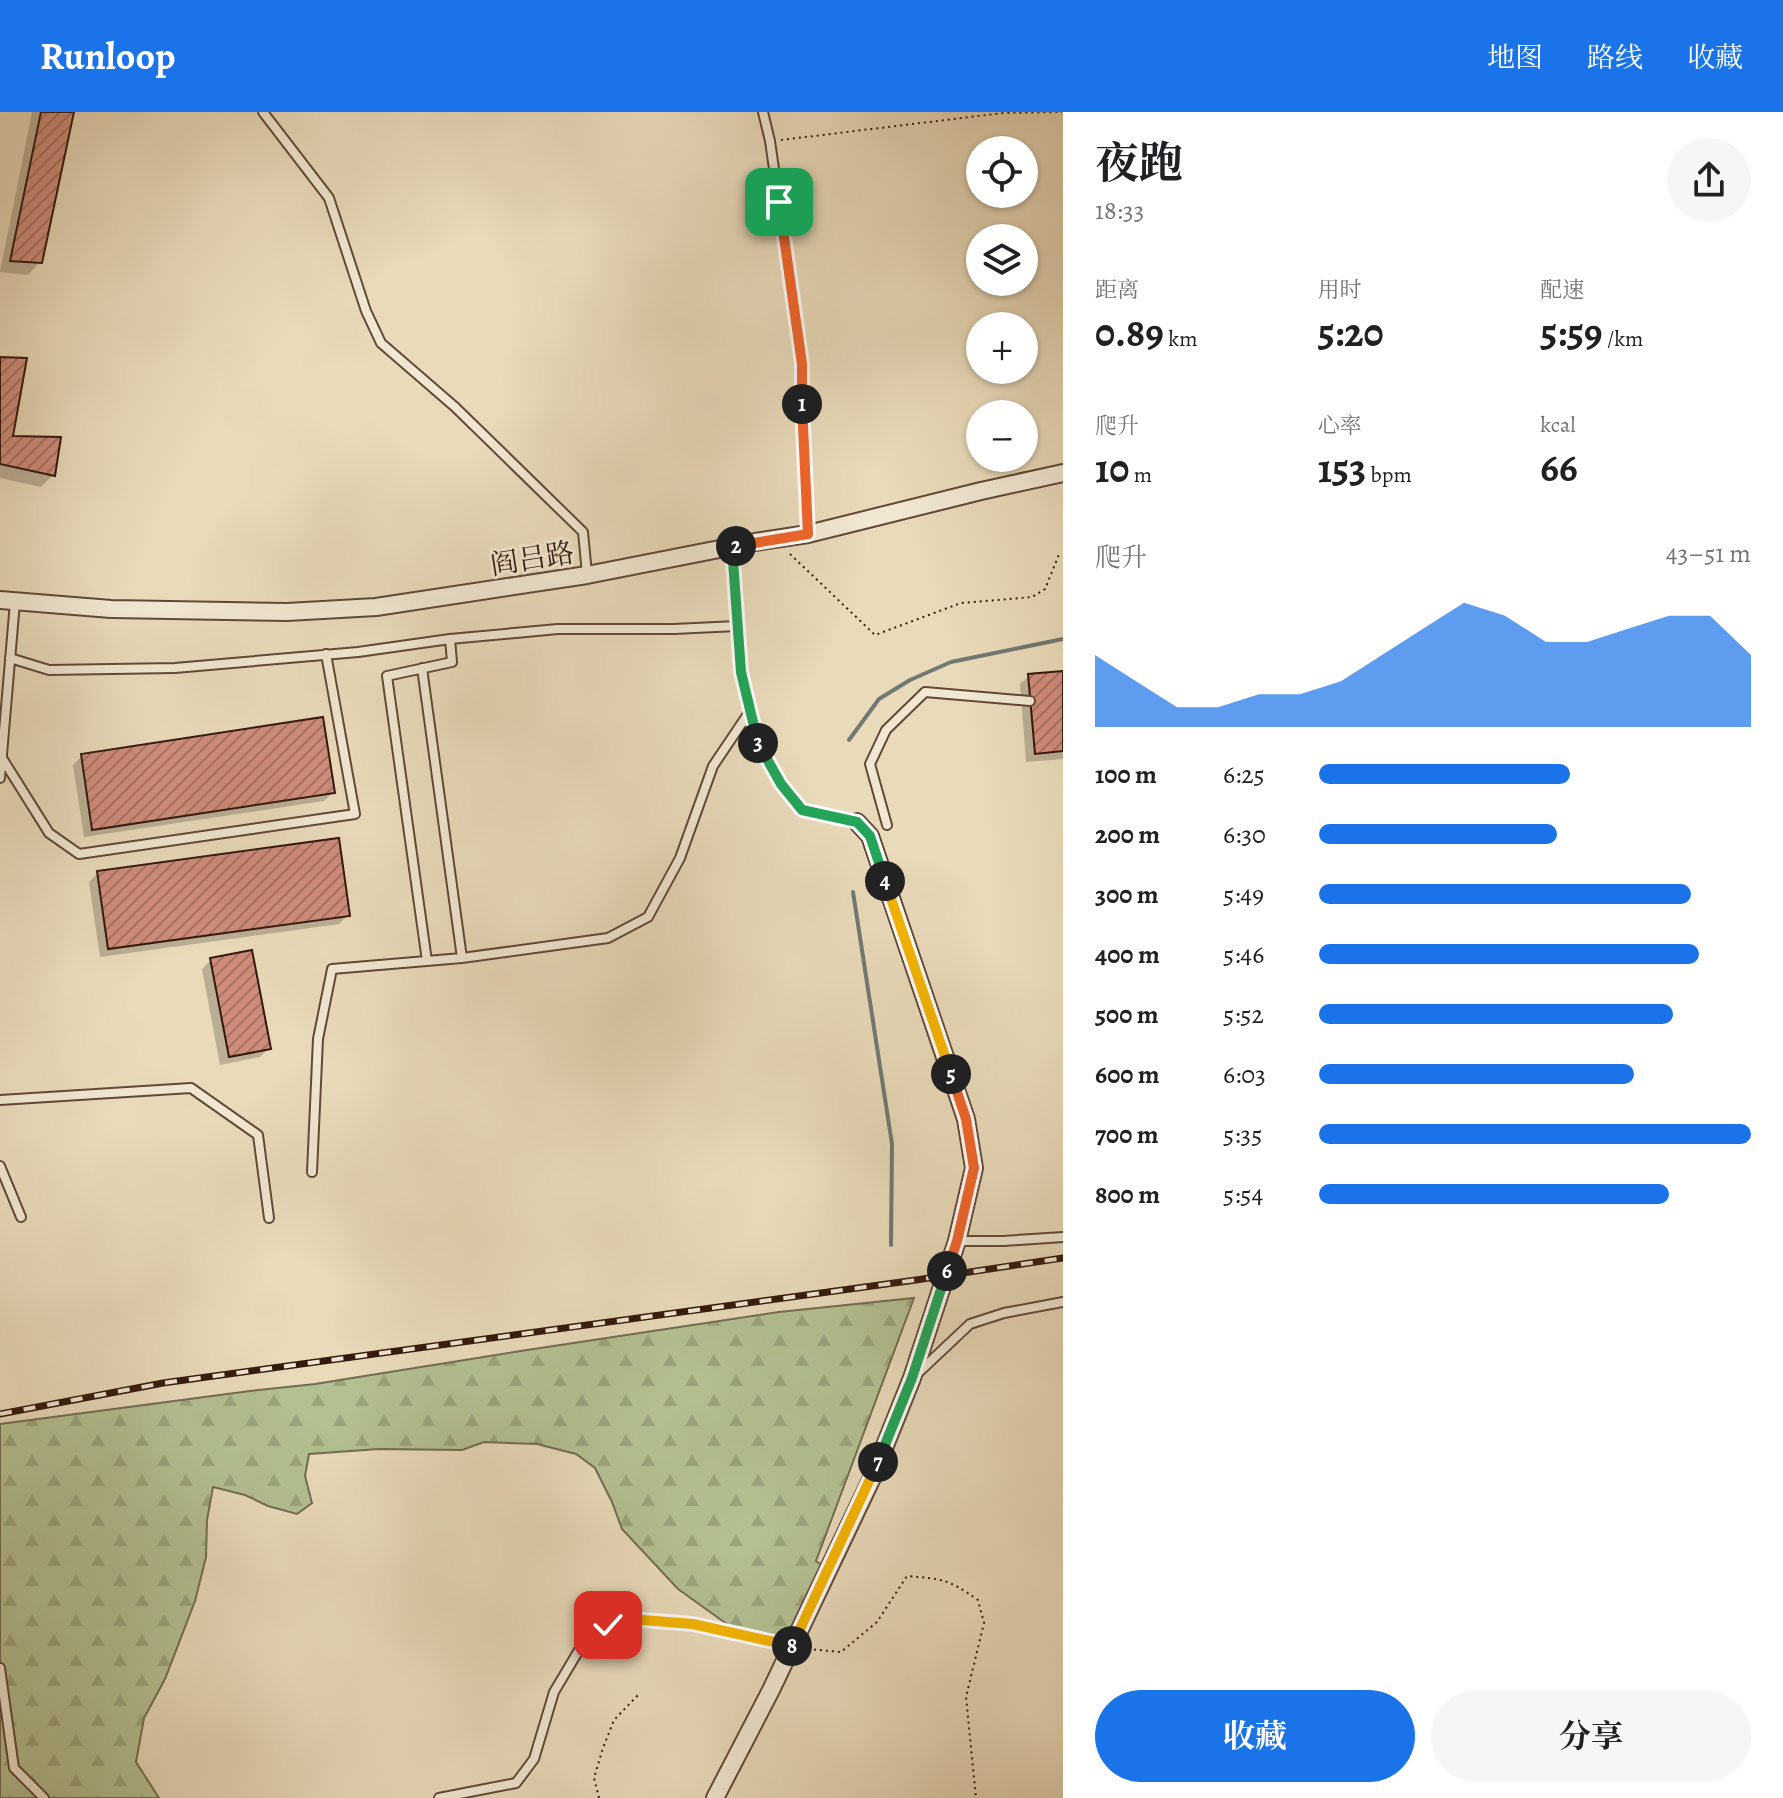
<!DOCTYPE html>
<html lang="zh">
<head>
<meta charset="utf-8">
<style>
  :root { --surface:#fff; --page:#f6f6f6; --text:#202124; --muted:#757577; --accent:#1a73e8 }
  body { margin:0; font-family:Alegreya,"Noto Serif SC",serif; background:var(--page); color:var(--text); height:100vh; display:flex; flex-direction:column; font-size:30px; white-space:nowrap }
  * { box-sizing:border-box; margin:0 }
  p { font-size:26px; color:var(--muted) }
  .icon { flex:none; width:44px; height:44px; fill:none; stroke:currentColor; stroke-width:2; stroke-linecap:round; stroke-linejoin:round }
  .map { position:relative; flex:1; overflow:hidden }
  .side { display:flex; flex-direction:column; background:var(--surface); width:720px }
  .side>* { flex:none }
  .tools { position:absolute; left:966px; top:24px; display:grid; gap:16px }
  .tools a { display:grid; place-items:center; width:72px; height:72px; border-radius:50%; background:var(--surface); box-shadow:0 2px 6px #0004; font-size:40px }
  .pin { position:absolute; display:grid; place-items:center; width:68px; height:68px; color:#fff; margin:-34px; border-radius:16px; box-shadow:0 4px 12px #0006 }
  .km { position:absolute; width:40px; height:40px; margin:-20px; border-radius:50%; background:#222; color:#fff; font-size:22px; line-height:40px; text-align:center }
  .round { display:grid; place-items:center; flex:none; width:84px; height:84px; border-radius:42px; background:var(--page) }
  .summary { display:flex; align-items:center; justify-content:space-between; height:136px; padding:0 32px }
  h1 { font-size:44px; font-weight:700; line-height:60px }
  .metrics { display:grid; grid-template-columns:repeat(3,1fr); gap:12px; height:136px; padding:8px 32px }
  .metrics div { display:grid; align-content:center }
  .metrics b { font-size:40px; font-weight:700 }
  .metrics small { font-size:22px; font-weight:400 }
  .metrics p { font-size:22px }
  .chart { height:224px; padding:16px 32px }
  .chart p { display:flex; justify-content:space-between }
  .chart svg { width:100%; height:144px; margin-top:8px; fill:var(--accent); opacity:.7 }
  .cta { display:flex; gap:16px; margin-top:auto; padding:16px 32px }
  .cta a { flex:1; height:92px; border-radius:48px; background:var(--accent); color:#fff; font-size:32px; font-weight:700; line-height:92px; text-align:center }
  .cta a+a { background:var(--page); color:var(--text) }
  ul { padding:0 32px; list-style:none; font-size:26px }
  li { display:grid; grid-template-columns:128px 96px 1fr; align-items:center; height:60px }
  li i { height:20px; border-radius:10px; background:var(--accent) }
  header { display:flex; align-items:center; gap:48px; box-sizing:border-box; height:112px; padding:0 40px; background:var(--accent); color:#fff }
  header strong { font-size:38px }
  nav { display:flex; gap:44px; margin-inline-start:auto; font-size:28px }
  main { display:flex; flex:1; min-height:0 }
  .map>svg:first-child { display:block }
  .forest { fill:url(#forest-firs); stroke:#746c50; stroke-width:2 }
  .shadow { fill:#0003 }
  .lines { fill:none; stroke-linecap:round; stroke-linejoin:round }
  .stream { stroke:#717973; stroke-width:4 }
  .building { fill:url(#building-hatch); stroke:#34190d; stroke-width:2 }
  .lane-casing { stroke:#614938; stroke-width:12 }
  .street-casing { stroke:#614938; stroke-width:20 }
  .path { stroke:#34190d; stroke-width:2; stroke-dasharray:2 4; stroke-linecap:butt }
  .lane { stroke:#f1e7d2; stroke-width:8 }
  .street { stroke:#f1e7d2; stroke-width:16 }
  .rail-casing { stroke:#34190d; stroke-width:7 }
  .rail { stroke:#f1e7d2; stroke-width:4; stroke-dasharray:12; stroke-linecap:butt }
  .split-1-casing { stroke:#fff; stroke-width:16 }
  .split-2-casing { stroke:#fff; stroke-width:16 }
  .split-3-casing { stroke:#fff; stroke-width:16 }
  .split-4-casing { stroke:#fff; stroke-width:16 }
  .split-5-casing { stroke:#fff; stroke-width:16 }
  .split-6-casing { stroke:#fff; stroke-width:16 }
  .split-7-casing { stroke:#fff; stroke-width:16 }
  .split-8-casing { stroke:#fff; stroke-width:16 }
  .split-9-casing { stroke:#fff; stroke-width:16 }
  .split-1 { stroke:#f0652b; stroke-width:10 }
  .split-2 { stroke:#f0652b; stroke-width:10 }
  .split-3 { stroke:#22a559; stroke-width:10 }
  .split-4 { stroke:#22a559; stroke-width:10 }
  .split-5 { stroke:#f5b400; stroke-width:10 }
  .split-6 { stroke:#f0652b; stroke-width:10 }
  .split-7 { stroke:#22a559; stroke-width:10 }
  .split-8 { stroke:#f5b400; stroke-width:10 }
  .split-9 { stroke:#f5b400; stroke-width:10 }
  .labels { text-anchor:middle; stroke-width:6; stroke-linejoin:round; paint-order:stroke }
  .street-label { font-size:28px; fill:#34190d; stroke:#f1e7d2 }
</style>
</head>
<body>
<header>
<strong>Runloop</strong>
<nav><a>地图</a><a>路线</a><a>收藏</a></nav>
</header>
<main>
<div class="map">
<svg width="1063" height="1686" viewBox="0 0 1063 1686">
  <defs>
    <pattern id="forest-firs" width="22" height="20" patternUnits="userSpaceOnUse" patternTransform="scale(2)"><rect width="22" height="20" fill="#b3c092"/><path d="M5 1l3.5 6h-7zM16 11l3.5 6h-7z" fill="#9ba47d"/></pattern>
    <pattern id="building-hatch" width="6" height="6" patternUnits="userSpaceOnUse" patternTransform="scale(2)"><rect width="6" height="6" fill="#cf8c7b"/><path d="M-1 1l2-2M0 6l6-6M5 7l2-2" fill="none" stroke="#a97263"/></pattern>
  </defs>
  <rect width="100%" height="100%" fill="#e9daba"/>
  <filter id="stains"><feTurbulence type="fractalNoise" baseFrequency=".0025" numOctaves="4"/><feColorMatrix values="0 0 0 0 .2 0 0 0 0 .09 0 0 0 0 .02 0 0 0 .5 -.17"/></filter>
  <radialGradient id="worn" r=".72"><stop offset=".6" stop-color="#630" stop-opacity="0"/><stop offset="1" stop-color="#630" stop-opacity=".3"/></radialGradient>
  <path class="forest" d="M 914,1186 L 816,1449 L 831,1460 L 793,1547 L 764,1530 L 731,1515 L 678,1477 L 622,1417 L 612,1390 L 595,1356 L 576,1342 L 537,1332 L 484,1330 L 462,1338 L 379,1337 L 309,1342 L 305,1364 L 312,1391 L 297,1402 L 268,1394 L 245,1383 L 213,1375 L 207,1408 L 206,1445 L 195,1489 L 165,1567 L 144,1606 L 136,1650 L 159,1686 L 0,1686 L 0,1312 L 250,1279 L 315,1272 L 527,1238 L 779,1200 Z"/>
  <path class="shadow" d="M 32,0 L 72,0 L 40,150 L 28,163 L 0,160 Z
    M 0,247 L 10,326 L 53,363 L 41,375 L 0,366 Z
    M 1063,561 L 1063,647 L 1026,650 L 1020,572 L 1029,564 Z
    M 82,644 L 333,680 L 324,689 L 84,725 L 73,653 Z
    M 98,761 L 348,803 L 339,812 L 100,845 L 89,770 Z
    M 211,848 L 269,936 L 260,945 L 220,953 L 202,857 Z"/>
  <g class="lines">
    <path class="stream" d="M 849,628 L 879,587 L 910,568 L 951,550 L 1063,527
      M 853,780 L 892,1032 L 891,1133"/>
  </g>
  <path class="building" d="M 41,0 L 74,0 L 42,151 L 10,149 Z
    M 0,245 L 27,246 L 13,324 L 61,325 L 55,364 L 0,352 Z
    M 1063,559 L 1063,639 L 1035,642 L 1028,562 Z
    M 323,605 L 335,681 L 92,718 L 81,642 Z
    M 339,726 L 350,804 L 108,837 L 97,759 Z
    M 252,838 L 271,937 L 229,945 L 210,846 Z"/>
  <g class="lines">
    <g class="lane-casing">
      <path id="lane" d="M 263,0 L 329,86 L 366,199 L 381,231 L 455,295 L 583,420 L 587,462
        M 763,0 L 770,29 L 802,252 L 803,334 L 808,422
        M 732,435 L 741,560 L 756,627 L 781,672 L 802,698 L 856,710
        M 10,546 L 49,558 L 175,556 L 358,540 L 450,527 L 558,517 L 674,517 L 737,514
        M 422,556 L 462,846
        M 0,648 L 2,646 L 49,721 L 79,742 L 355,702 L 326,542
        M 0,666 L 15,490
        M 887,713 L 870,652 L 886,618 L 925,580 L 1030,589
        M 427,849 L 387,564 L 452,550 L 450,527
        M 0,988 L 191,976 L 258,1023 L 269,1106
        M 0,1054 L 21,1105
        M 312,1060 L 318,927 L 332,857 L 462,846 L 608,826 L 648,805 L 680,746 L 713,654 L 750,599
        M 957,1129 L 1003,1129 L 1063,1125
        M 918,1261 L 970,1212 L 1004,1201 L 1063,1190
        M 0,1556 L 14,1656 L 44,1686
        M 439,1686 L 516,1671 L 534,1647 L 554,1580 L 585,1528 L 608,1513 L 643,1508 L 693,1512 L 791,1535"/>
    </g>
    <g class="street-casing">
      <path id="street" d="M 0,488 L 111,497 L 287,500 L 376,495 L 587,463 L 755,430 L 808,422 L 981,379 L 1063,361
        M 715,1686 L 771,1578 L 872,1366 L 912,1266 L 957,1129 L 974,1056 L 966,1007 L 870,724 L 857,710"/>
    </g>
    <path class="path" d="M 781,28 L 1003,1 L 1062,0
      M 790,442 L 875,523 L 961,491 L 1032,485 L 1045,477 L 1060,440
      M 808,1537 L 841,1540 L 877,1510 L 907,1464 C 943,1467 948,1467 978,1488 L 984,1511 L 966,1585 L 976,1686
      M 599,1686 L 594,1666 L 603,1636 L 614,1608 L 639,1582"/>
    <use href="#lane" class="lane"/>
    <use href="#street" class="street"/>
    <g class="rail-casing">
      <path id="rail" d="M 0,1302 L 163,1271 L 916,1168 L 1063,1146"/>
    </g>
    <use href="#rail" class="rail"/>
  </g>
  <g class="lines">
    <g class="split-1-casing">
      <path id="split-1" d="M 779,90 L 802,252 L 802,292"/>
    </g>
    <g class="split-2-casing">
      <path id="split-2" d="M 736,434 L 808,422 L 802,292"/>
    </g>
    <g class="split-3-casing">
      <path id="split-3" d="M 736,434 L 732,435 L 741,560 L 758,631"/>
    </g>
    <g class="split-4-casing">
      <path id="split-4" d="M 758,631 L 781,672 L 802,698 L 857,710 L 870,724 L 885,769"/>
    </g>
    <g class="split-5-casing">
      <path id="split-5" d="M 885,769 L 951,962"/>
    </g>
    <g class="split-6-casing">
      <path id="split-6" d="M 947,1159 L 957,1129 L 974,1056 L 966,1007 L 951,962"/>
    </g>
    <g class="split-7-casing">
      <path id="split-7" d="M 878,1350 L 912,1266 L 947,1159"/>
    </g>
    <g class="split-8-casing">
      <path id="split-8" d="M 792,1534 L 878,1350"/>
    </g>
    <g class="split-9-casing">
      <path id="split-9" d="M 608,1513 L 643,1508 L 693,1512 L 792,1534"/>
    </g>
    <use href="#split-1" class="split-1"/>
    <use href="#split-2" class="split-2"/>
    <use href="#split-3" class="split-3"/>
    <use href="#split-4" class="split-4"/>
    <use href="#split-5" class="split-5"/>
    <use href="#split-6" class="split-6"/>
    <use href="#split-7" class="split-7"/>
    <use href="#split-8" class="split-8"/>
    <use href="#split-9" class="split-9"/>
  </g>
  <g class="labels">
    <g class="street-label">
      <text transform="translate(532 446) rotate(-9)" y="10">阎吕路</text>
    </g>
  </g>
  <rect width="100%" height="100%" filter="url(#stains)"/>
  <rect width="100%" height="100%" fill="url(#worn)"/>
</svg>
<div class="tools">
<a><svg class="icon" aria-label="locate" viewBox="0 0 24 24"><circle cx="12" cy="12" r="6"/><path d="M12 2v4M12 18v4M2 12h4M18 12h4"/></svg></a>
<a><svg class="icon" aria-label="layers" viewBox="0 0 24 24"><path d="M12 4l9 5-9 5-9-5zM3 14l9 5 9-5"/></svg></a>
<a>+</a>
<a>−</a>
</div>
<div class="pin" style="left:779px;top:90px;background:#1e9e55"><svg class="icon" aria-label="arrive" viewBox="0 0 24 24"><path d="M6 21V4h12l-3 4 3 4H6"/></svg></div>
<div class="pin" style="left:608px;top:1513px;background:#d93025"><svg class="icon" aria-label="check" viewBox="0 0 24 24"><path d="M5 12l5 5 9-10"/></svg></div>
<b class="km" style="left:802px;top:292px">1</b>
<b class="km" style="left:736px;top:434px">2</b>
<b class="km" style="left:758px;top:631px">3</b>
<b class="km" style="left:885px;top:769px">4</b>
<b class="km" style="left:951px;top:962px">5</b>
<b class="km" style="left:947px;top:1159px">6</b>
<b class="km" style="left:878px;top:1350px">7</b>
<b class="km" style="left:792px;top:1534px">8</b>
</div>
<section class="side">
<div class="summary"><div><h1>夜跑</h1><p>18:33</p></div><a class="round"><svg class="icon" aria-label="share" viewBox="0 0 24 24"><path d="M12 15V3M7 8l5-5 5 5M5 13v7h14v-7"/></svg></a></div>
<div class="metrics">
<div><p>距离</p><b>0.89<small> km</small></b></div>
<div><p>用时</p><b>5:20</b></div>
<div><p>配速</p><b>5:59<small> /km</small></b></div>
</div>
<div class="metrics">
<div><p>爬升</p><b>10<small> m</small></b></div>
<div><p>心率</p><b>153<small> bpm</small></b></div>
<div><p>kcal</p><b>66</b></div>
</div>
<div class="chart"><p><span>爬升</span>43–51 m</p>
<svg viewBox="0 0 160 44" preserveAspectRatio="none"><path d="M0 44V22L10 30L20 38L30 38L40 34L50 34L60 30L70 22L80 14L90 6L100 10L110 18L120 18L130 14L140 10L150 10L160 22V44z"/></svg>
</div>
<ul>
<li><b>100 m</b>6:25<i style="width:58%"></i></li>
<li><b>200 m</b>6:30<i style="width:55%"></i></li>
<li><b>300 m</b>5:49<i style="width:86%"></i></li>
<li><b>400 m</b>5:46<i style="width:88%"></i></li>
<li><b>500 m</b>5:52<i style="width:82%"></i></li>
<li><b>600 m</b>6:03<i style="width:73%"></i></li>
<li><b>700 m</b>5:35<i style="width:100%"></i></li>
<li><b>800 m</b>5:54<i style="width:81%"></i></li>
</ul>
<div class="cta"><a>收藏</a><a>分享</a></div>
</section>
</main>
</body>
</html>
